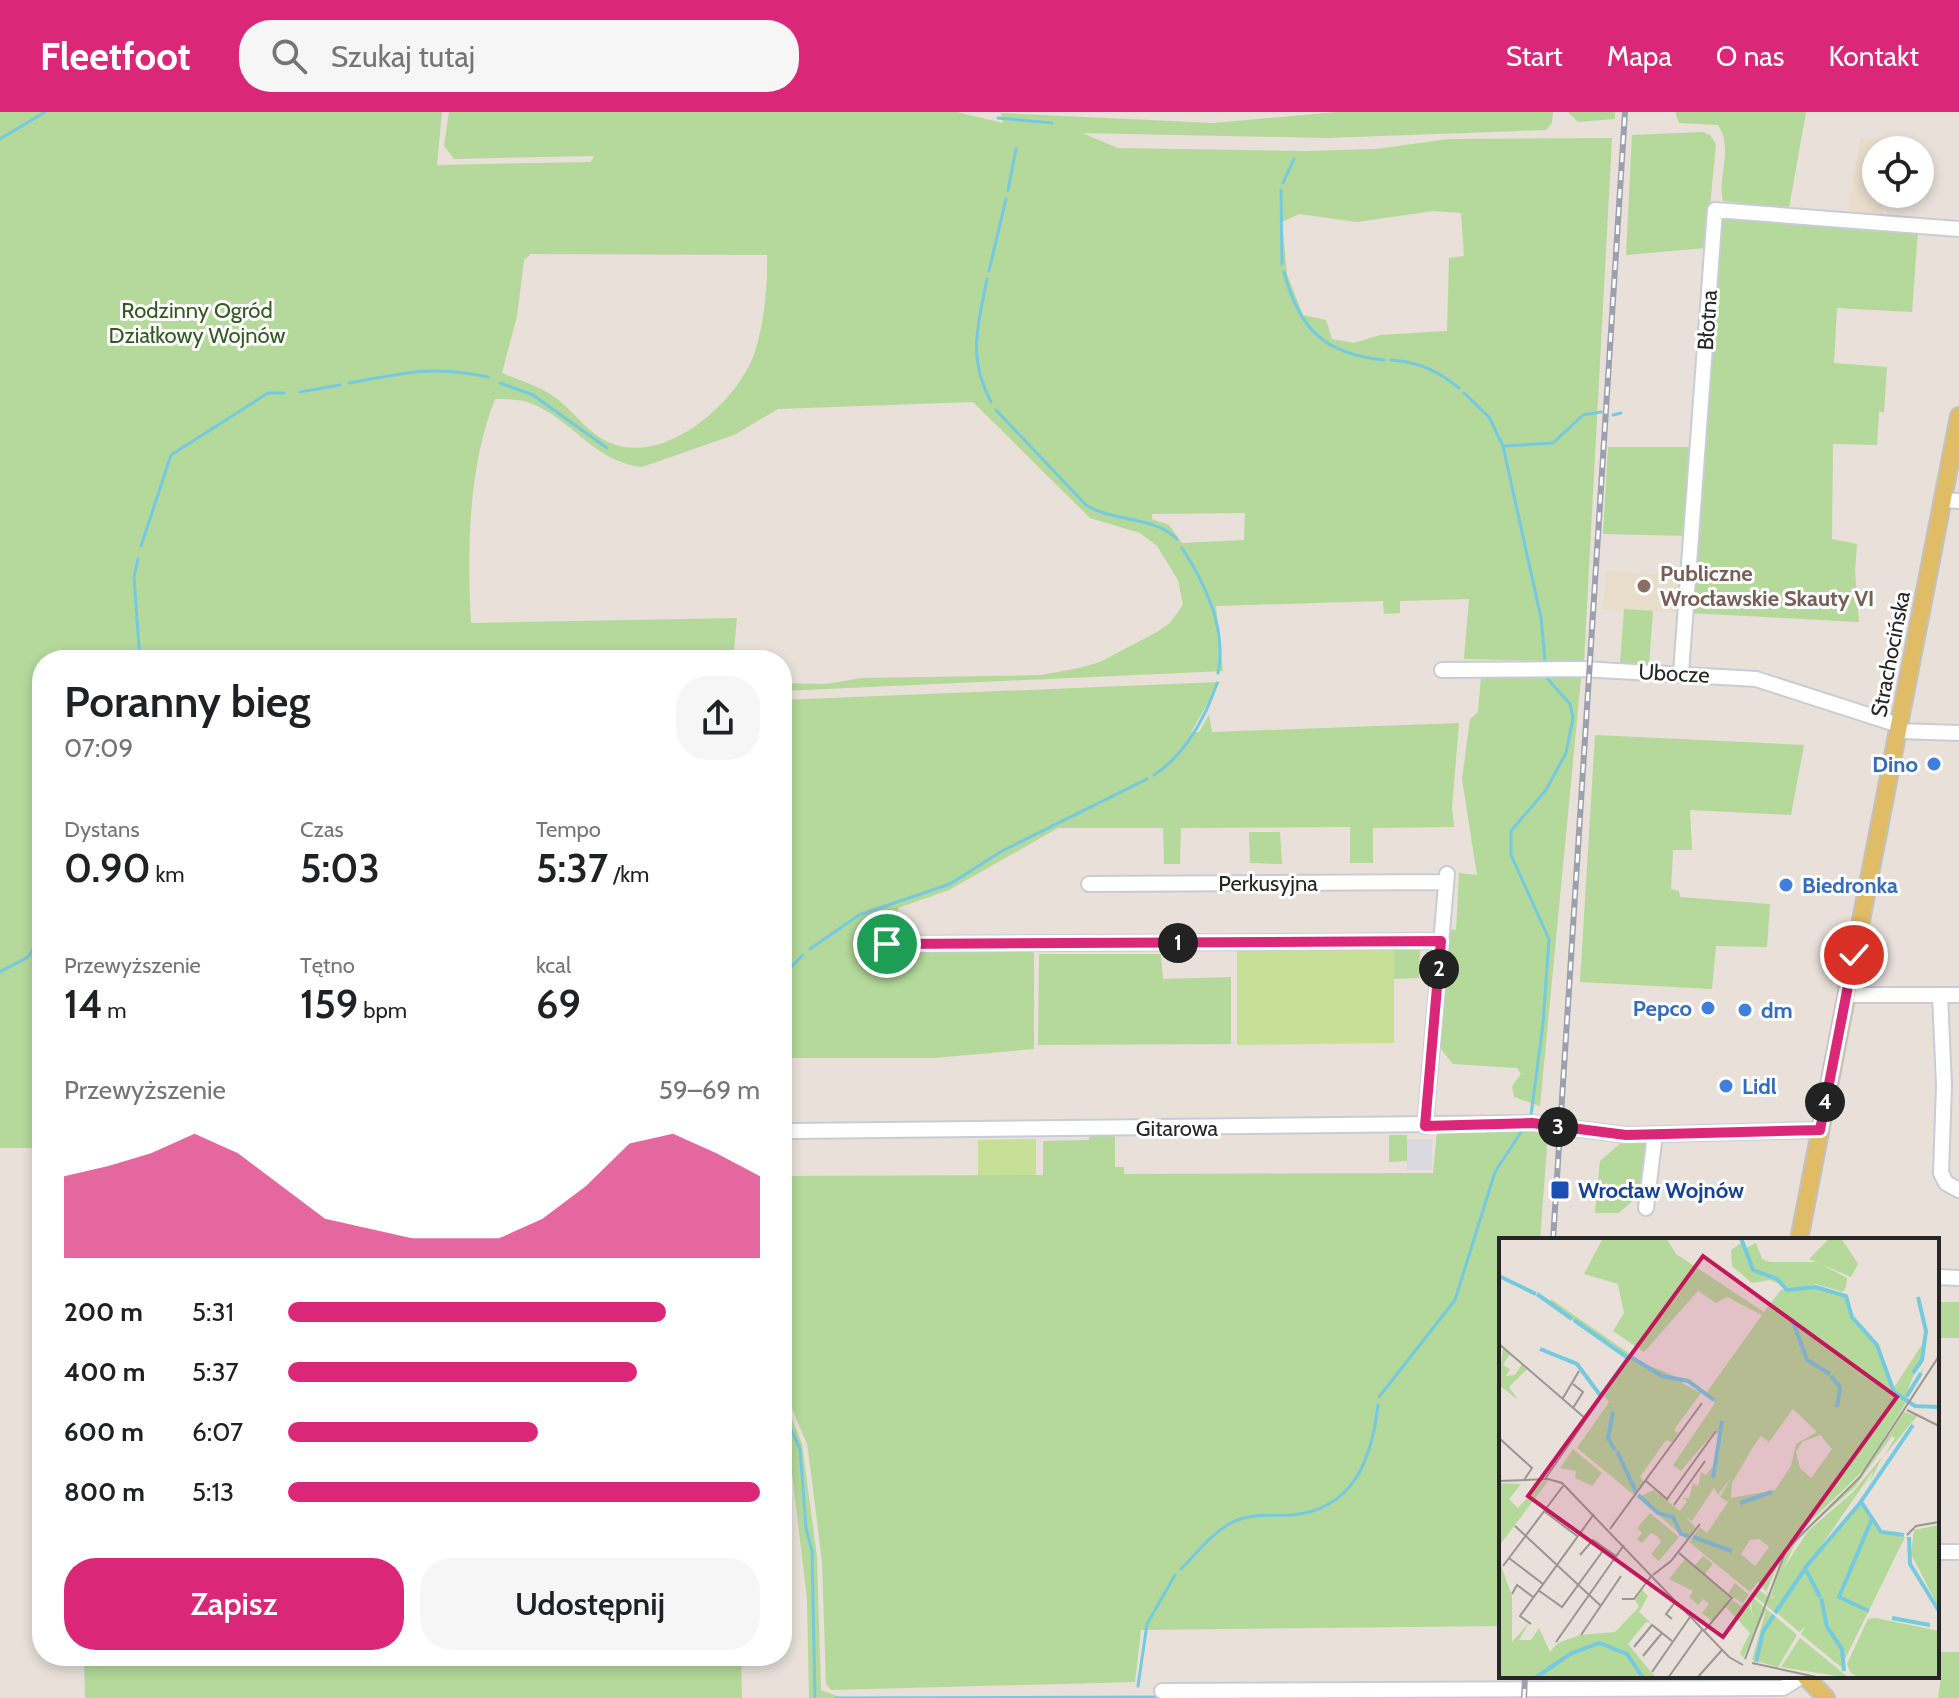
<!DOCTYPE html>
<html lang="pl">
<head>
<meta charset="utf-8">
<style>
  :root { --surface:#fff; --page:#f6f6f6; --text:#202124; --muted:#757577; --accent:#db2777 }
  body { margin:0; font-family:Cabin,sans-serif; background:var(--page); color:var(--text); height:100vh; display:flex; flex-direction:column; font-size:30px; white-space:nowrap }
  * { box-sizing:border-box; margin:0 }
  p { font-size:26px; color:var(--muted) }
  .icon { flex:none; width:44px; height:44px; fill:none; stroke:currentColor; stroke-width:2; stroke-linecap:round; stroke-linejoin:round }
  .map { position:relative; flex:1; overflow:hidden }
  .sheet { position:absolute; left:32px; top:538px; width:760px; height:1016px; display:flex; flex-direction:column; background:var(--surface); border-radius:32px; box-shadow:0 4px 12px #0003 }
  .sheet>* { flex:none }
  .controls { position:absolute; left:1862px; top:24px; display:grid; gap:16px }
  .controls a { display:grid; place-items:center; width:72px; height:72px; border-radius:50%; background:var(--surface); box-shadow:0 4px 12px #0003; font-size:40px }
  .pin { position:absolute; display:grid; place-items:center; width:68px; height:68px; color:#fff; margin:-34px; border:4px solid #fff; border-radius:50%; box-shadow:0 2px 8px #0007 }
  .km { position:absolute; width:40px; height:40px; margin:-20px; border-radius:50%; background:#222; color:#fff; font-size:22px; line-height:40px; text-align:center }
  .round { display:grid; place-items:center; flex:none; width:84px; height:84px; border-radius:32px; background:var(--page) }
  .summary { display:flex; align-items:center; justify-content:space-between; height:136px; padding:0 32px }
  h1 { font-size:44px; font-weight:600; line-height:60px }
  .stats { display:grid; grid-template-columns:repeat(3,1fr); gap:12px; height:136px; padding:8px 32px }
  .stats div { display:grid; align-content:center }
  .stats b { font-size:40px; font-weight:600 }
  .stats small { font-size:22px; font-weight:400 }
  .stats p { font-size:22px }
  .chart { height:224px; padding:16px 32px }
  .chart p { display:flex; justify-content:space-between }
  .chart svg { width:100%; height:144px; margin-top:8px; fill:var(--accent); opacity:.7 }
  .action { display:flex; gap:16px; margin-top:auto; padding:16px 32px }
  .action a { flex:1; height:92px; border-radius:32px; background:var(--accent); color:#fff; font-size:32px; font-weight:600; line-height:92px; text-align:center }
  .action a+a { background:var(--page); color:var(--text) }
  ul { padding:0 32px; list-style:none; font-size:26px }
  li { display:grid; grid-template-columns:128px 96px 1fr; align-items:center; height:60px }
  li i { height:20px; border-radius:10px; background:var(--accent) }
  header { display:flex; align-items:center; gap:48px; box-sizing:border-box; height:112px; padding:0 40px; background:var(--accent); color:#fff }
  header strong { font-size:38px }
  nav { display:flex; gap:44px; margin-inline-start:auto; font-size:28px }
  .search { width:560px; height:72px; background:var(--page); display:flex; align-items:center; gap:20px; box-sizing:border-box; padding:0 28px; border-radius:32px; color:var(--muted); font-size:30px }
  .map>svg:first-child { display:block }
  .industrial { fill:#dbd9e0 }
  .education { fill:#e8dcca }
  .green { fill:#b4d99b; fill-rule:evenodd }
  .pitch { fill:#c6e097 }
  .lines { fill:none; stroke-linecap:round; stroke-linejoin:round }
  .stream { stroke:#76cae0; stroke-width:3 }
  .minor-casing { stroke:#c8ccd7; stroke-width:18 }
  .major-casing { stroke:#c2c2c2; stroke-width:20 }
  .minor { stroke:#fff; stroke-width:14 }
  .major { stroke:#e0bc66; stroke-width:16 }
  .rail-casing { stroke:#9da1af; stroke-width:6 }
  .rail { stroke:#fff; stroke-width:3; stroke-dasharray:9; stroke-linecap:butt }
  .route-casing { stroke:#fff; stroke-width:16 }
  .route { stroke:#db2777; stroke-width:10 }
  .education-dot { fill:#8d6e63; stroke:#fff; stroke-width:3 }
  .shop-dot { fill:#3f7fe0; stroke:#fff; stroke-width:3 }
  .transit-dot { fill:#1a4fb4; stroke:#fff; stroke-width:3 }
  .labels { text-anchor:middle; stroke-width:6; stroke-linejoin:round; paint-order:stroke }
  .park-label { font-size:22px; fill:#305a20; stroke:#fff }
  .street-label { font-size:22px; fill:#262626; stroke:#fff }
  .education-label { font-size:22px; font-weight:bold; fill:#785e54; stroke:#fff; text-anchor:start }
  .shop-label { font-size:22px; font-weight:bold; fill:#366cbe; stroke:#fff; text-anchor:start }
  .transit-label { font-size:22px; font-weight:bold; fill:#164399; stroke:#fff; text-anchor:start }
  .inset-river { fill:none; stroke:#76cae0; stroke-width:4 }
  .inset-road { fill:none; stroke:#9a9691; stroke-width:2 }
  .view { fill:#c2185b; fill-opacity:0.15; stroke:#c2185b; stroke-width:4 }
  .inset-edge { fill:none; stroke:#262626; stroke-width:4 }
</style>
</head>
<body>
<header>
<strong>Fleetfoot</strong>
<div class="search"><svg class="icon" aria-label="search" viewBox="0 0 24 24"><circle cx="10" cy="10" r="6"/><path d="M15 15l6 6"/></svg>Szukaj tutaj</div>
<nav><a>Start</a><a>Mapa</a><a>O nas</a><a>Kontakt</a></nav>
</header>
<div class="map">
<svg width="1959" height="1586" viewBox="0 0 1959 1586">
  <rect width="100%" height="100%" fill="#e8e0d9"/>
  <path class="industrial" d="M 1407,1027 L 1432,1027 L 1432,1058 L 1407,1058 Z"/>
  <path class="education" d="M 1861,26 L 1896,31 L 1895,38 L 1876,38 L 1876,82 L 1886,82 L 1882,105 L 1847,103 Z
    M 1606,459 L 1685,464 L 1682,500 L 1603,497 Z"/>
  <path class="green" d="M 0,0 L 442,0 L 437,53 L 591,50 L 594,44 L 454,47 L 444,34 L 449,0 L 957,0 L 1003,11 L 1001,1 L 1213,11 L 1336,0 L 1553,0 L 1552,11 L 1546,18 L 1326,26 L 1082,21 L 1118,36 L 1304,39 L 1376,37 L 1448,27 L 1612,26 L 1584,550 L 1464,547 L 1469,487 L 1400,489 L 1400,501 L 1384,502 L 1383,489 L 1216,494 L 1223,559 L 782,579 L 782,571 L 825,572 L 862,566 L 1041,563 L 1079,556 L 1100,550 L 1157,520 L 1170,511 L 1183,493 L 1178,468 L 1157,434 L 1140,421 L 1090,406 L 973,290 L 778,297 L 734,323 L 642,355 C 595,350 573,309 533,292 C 521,287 508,287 495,287 C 468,355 467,439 471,511 L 737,506 L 733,548 L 42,548 L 42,1036 L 0,1036 ZM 1433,99 L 1461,101 L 1464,144 L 1449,146 L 1447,219 L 1380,223 L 1354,231 L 1332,227 L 1326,208 L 1303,203 L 1287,162 L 1282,110 L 1299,102 L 1357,110 ZM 531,142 L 767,143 C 768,173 764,211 755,240 C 738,290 664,356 608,330 C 590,322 577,304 562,291 C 545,275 523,270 502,261 L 517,204 L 524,148 ZM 1245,401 L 1244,428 L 1182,431 L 1169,413 L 1152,407 L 1152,402 Z
    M 1568,0 L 1615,0 L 1615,7 L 1578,10 Z
    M 1675,0 L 1806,0 L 1789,96 L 1723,89 C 1717,63 1734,38 1718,13 L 1679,11 Z
    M 1703,20 L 1710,23 L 1716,32 L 1706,136 L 1626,143 L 1632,23 Z
    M 1726,103 L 1918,118 L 1912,200 L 1837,196 L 1834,251 L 1887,255 L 1884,300 L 1879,300 L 1877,333 L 1833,332 L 1832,427 L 1857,432 L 1855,459 L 1859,510 L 1689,501 L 1720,107 Z
    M 1608,335 L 1694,335 L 1688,424 L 1603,422 Z
    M 1624,497 L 1653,499 L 1649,552 L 1620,551 Z
    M 1481,564 L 1581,566 L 1540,994 L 1514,985 L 1512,974 L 1521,962 L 1517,956 L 1453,952 L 1440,936 L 1448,817 L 1456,818 L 1459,761 L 1477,763 L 1462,667 L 1470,607 L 1478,600 Z
    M 1220,570 L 1191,620 L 1199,620 L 1209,603 L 1212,620 L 1459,611 L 1452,696 L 1454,715 L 1373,716 L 1373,751 L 1350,751 L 1350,715 L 1181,716 L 1180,752 L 1164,752 L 1163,716 L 1058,716 L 949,778 L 898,796 L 897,828 L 1034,835 L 1034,937 L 934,946 L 782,946 L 782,588 Z
    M 1595,623 L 1804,633 L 1791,703 L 1690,698 L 1692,738 L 1673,738 L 1671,777 L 1679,779 L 1680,785 L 1770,792 L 1767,835 L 1716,834 L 1712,877 L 1580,870 Z
    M 1249,720 L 1280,720 L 1282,752 L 1250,751 Z
    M 1394,835 L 1420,835 L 1419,866 L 1394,867 Z
    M 1039,842 L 1161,842 L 1163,867 L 1231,865 L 1231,932 L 1038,933 Z
    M 1516,1018 L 1548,1021 L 1540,1128 L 1501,1128 L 1501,1514 L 1141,1518 L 1135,1570 L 831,1578 L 826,1572 L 822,1450 L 811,1361 L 807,1332 L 785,1280 L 782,1264 L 782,1064 L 1043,1063 L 1043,1029 L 1089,1028 L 1089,1024 L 1115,1024 L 1115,1055 L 1124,1055 L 1124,1062 L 1433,1061 L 1437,1019 Z
    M 1389,1023 L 1407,1023 L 1407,1049 L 1389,1050 Z
    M 1622,1030 L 1651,1030 L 1645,1078 L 1619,1101 L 1595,1101 L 1600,1049 Z
    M 1937,1190 L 1959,1190 L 1959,1226 L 1937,1226 Z
    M 782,1283 L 802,1332 L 817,1445 L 821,1578 L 842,1586 L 809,1586 L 807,1487 L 789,1336 L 782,1314 Z
    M 1937,1540 L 1959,1540 L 1959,1586 L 1938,1586 L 1941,1565 L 1910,1564 L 1937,1564 Z
    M 84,1544 L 741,1544 L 742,1586 L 85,1586 Z"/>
  <path class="pitch" d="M 1394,835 L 1394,931 L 1237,933 L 1237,836 Z
    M 1036,1027 L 1036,1063 L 978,1063 L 978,1028 Z"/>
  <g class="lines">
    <path class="stream" d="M 998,6 L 1052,11
      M 0,27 L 45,0
      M 1283,71 L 1294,47
      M 1008,78 L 1016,37
      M 1281,78 L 1282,152
      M 989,159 L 1006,87
      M 1284,160 C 1299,217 1324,242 1384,248
      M 987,167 C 978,214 967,245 991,290
      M 1391,248 C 1419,250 1438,259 1459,276
      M 349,271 C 405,261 431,253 488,265
      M 500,271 L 533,283 L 607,336
      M 300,280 L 340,273
      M 1464,281 L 1489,305 L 1503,334 L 1541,506 L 1545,548
      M 996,298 L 1086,393 C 1115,411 1152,403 1177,427
      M 1613,303 L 1621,301
      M 1505,334 L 1553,331 L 1583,303 L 1601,300
      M 141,434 L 171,343 L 268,281 L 284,281
      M 1182,436 C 1205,471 1227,518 1218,561
      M 138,447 L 134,465 L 140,548
      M 1154,663 C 1184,644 1206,605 1217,571
      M 810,837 L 859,803 L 950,772 L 1002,739 L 1147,667
      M 0,860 L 28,845 L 42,825
      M 782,864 L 803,843
      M 1531,1003 L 1543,912 L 1549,827 L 1511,743 L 1511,719 L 1546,678 L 1566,641 L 1573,606 L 1570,592 L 1546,565
      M 1379,1285 L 1455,1188 L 1495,1060 L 1523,1017
      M 782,1298 L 800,1337 L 806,1416 L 812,1439 L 815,1586
      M 1181,1457 C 1196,1442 1212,1421 1231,1411 C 1249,1401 1271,1404 1291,1403 C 1354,1398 1372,1346 1378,1293
      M 1138,1574 L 1147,1512 L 1175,1463
      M 836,1586 L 1160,1585"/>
    <g class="minor-casing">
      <path id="minor" d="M 1943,388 L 1959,389
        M 1442,558 L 1582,557 L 1756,567 L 1899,613
        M 1681,561 L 1715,98 L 1959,117
        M 1898,619 L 1959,621
        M 1089,772 L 1446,770
        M 887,832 L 1441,829
        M 1846,883 L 1959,883
        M 1940,883 L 1944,973 L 1941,1061 L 1946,1071 L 1959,1078
        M 1425,1014 L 1447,762
        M 793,1019 L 1532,1011 L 1626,1023 L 1820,1018
        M 1646,1096 L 1655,1022
        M 1937,1165 L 1959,1166
        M 1937,1440 L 1959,1440
        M 1162,1579 L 1783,1576 L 1802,1564"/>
    </g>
    <g class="major-casing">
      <path id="major" d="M 1799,1128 L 1959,304
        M 1805,1564 L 1826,1586"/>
    </g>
    <use href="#minor" class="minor"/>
    <use href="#major" class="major"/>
    <g class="rail-casing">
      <path id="rail" d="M 1553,1128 L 1625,0
        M 1524,1586 L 1525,1564"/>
    </g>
    <use href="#rail" class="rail"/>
  </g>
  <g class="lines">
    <g class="route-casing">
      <path id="route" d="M 887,832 L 1441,829 L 1425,1014 L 1532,1011 L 1626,1023 L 1820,1018 L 1854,843"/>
    </g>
    <use href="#route" class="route"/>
  </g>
  <circle class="education-dot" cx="1644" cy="474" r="8"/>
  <g class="shop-dot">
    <circle cx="1934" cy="652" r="8"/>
    <circle cx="1786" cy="773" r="8"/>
    <circle cx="1708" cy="896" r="8"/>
    <circle cx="1745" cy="898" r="8"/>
    <circle cx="1726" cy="974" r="8"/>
  </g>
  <rect class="transit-dot" x="1550" y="1068" width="20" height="20" rx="4"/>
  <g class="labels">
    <g class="park-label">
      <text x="197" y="206">Rodzinny Ogród<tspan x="197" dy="25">Działkowy Wojnów</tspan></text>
    </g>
    <g class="street-label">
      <text transform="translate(1707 208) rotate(-86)" y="8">Błotna</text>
      <text transform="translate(1890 542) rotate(-79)" y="8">Strachocińska</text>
      <text transform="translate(1674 561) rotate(3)" y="8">Ubocze</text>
      <text x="1268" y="779">Perkusyjna</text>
      <text x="1177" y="1024">Gitarowa</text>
    </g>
    <g class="education-label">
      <text x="1660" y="469">Publiczne<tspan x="1660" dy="25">Wrocławskie Skauty VI</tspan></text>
    </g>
    <g class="shop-label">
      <text x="1918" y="660" text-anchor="end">Dino</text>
      <text x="1802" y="781">Biedronka</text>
      <text x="1692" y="904" text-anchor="end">Pepco</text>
      <text x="1761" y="906">dm</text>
      <text x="1742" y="982">Lidl</text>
    </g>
    <g class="transit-label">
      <text x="1578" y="1086">Wrocław Wojnów</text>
    </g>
  </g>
  <g transform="translate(1499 1126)">
    <rect width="440" height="440" fill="#e8e0d9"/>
    <path d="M 104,0 L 167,0 L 177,16 L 265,74 L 282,52 L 316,50 L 346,58 L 352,79 L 377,107 L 394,155 L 404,162 L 394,151 L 424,105 L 426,82 L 426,111 L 408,153 L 426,128 L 405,168 L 365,232 L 288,306 L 267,354 L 272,357 L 283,321 L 296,301 L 364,237 L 405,174 L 418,178 L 385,218 L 396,200 L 393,198 L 355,250 L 305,294 L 296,306 L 284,331 L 309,293 L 354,254 L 383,219 L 371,244 L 374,233 L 309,327 L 362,266 L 381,295 L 406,299 L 342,429 L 302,396 L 306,389 L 300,394 L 278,375 L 281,367 L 275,374 L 253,356 L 258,351 L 272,360 L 277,358 L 271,359 L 259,344 L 251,354 L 190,304 L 201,289 L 208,295 L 229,264 L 221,259 L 231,241 L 219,257 L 215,250 L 193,283 L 187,279 L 197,290 L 188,302 L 139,259 L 155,252 L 187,278 L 181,273 L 188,263 L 184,260 L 190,260 L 194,245 L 199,248 L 202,234 L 207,237 L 216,225 L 220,198 L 216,193 L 182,233 L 174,227 L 216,165 L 208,154 L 263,77 L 228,59 L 217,65 L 199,53 L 145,114 L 114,93 L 125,75 L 119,46 L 85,36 ZM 294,171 L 318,194 L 297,206 L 292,228 L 276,252 L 232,260 L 233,245 L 254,209 L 262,198 L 270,204 ZM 321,197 L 333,211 L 312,240 L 301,230 L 297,214 L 303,204 ZM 260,301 L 270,309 L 256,328 L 242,316 L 251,302 ZM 331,0 L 342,0 L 359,26 L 352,39 L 310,21 ZM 242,5 L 245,11 L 257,5 L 263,21 L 271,24 L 318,24 L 348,40 L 347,49 L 344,54 L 317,46 L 294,52 L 271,42 L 253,45 L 233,28 L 232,12 ZM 52,61 L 144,125 L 185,142 L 183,145 L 202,155 L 175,192 L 179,195 L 173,204 L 167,202 L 141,239 L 145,244 L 135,257 L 78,210 L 110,164 L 105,158 L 130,121 L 50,66 ZM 4,110 L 11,116 L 4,127 L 11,131 L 7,138 L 16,137 L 23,126 L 28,131 L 10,149 L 19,162 L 0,147 ZM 74,211 L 103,235 L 93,248 L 76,240 L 77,233 L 61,230 ZM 44,243 L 49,243 L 0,308 L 0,245 L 22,246 L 10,261 L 19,270 ZM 151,275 L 180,299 L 160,323 L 152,316 L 162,304 L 158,298 L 152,295 L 143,305 L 138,301 L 143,295 L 138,290 ZM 440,287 L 440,370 L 412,316 L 415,292 ZM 204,318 L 214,326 L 205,337 L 232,360 L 213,383 L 203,375 L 210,366 L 204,361 L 199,367 L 190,359 L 194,353 L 170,341 L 186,321 L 195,328 ZM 0,322 L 13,358 L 13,404 L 30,385 L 20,402 L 32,402 L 40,390 L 51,414 L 59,405 L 81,397 L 116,394 L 140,369 L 136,362 L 143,352 L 149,358 L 140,374 L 152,385 L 147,384 L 129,406 L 157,440 L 0,440 ZM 236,345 L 250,357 L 244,365 L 251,366 L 254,382 L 251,357 L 298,397 L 279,429 L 253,422 L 267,372 L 244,420 L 241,415 L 251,395 L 227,369 L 234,362 L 242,368 L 245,366 L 229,356 ZM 377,380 L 440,393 L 440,440 L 360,440 L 351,434 L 348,426 L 369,381 ZM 301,400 L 350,440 L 282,429 Z" fill="#b4d99b" fill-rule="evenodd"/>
    <path class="inset-river" d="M 242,0 L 254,32 L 278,41 L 288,52 L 317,49 L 347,58 L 353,79 L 378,107 L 395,154 L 416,168 L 440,169M 0,38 L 37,56M 38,56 L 73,81M 293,81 L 308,122 L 331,136M 75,82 L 129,120 L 101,159M 41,111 L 78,126 L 101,157M 130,118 L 163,138 L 189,143 L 215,162M 414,135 L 423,122 L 427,93 L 419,59M 332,138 L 341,149 L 338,169M 408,158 L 422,135M 114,174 L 109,200 L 116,212M 118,213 L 137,254M 214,240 L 223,183M 139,257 L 159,275 L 174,279 L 182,296 L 190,298M 241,265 L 273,254M 363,265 L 382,294 L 405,297M 194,299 L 233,313M 410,299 L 411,326 L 440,373M 321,359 L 306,330 L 361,265 L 414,187M 322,360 L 328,389 L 343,411 L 345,433M 370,373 L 340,359 L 373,281M 276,375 L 306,331M 393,380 L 431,387M 257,424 L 264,394 L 275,377M 36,440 L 71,416 L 100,405 L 128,416 L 144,440"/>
    <path class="inset-road" d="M 0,106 L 87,181M 74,146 L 84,154 L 74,170M 64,160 L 80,133M 408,172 L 440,188M 0,200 L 33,230 L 25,242M 46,241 L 101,161M 0,243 L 49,241 L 63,245 L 230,419 L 244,427M 147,243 L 169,262M 168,261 L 217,193M 175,267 L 206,223M 45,273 L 78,298M 16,288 L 102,368M 111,291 L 203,165M 408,297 L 417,288 L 440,284M 180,315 L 233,360 L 206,392M 81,317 L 94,302 L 117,318M 10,320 L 44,346M 4,328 L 64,248M 154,337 L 172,323 L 201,286M 39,352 L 63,369 L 106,310M 13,356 L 18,347 L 34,359M 123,361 L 135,361 L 153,337M 173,381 L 167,376 L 177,363M 32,386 L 21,378 L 95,276M 82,397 L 122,338M 57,404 L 125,307M 135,409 L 153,387 L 173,403M 144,418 L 163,395M 246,421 L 287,312 L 361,239 L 440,118M 253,425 L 322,440M 153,434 L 191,379M 169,440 L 203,392M 198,440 L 223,412"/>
    <path class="view" d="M 204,18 L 398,159 L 224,399 L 29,258 Z"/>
    <rect width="440" height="440" class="inset-edge"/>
  </g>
</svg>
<div class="controls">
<a><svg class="icon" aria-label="locate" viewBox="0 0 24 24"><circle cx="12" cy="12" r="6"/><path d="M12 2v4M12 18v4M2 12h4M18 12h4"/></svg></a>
</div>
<div class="pin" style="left:887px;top:832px;background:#1e9e55"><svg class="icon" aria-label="arrive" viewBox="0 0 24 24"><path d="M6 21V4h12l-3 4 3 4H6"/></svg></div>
<div class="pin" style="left:1854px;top:843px;background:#d93025"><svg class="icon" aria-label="check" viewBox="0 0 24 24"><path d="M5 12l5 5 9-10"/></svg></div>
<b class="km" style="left:1178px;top:831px">1</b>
<b class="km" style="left:1439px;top:857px">2</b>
<b class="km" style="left:1558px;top:1015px">3</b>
<b class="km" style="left:1825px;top:990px">4</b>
<section class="sheet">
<div class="summary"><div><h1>Poranny bieg</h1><p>07:09</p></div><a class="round"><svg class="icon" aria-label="share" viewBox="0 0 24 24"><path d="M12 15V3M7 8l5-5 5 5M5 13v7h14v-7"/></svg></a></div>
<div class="stats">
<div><p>Dystans</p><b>0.90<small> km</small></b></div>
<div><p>Czas</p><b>5:03</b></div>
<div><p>Tempo</p><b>5:37<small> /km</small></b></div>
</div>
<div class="stats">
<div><p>Przewyższenie</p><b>14<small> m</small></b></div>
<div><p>Tętno</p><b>159<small> bpm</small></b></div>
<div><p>kcal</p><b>69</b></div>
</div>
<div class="chart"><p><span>Przewyższenie</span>59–69 m</p>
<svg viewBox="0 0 160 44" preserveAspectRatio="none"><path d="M0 44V19L10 16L20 12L30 6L40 12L50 22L60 32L70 35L80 38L90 38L100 38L110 32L120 22L130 9L140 6L150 12L160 19V44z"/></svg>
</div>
<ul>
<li><b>200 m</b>5:31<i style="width:80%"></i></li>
<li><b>400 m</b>5:37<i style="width:74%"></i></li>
<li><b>600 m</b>6:07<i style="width:53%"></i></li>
<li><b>800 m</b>5:13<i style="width:100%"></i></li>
</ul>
<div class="action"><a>Zapisz</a><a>Udostępnij</a></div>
</section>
</div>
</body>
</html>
